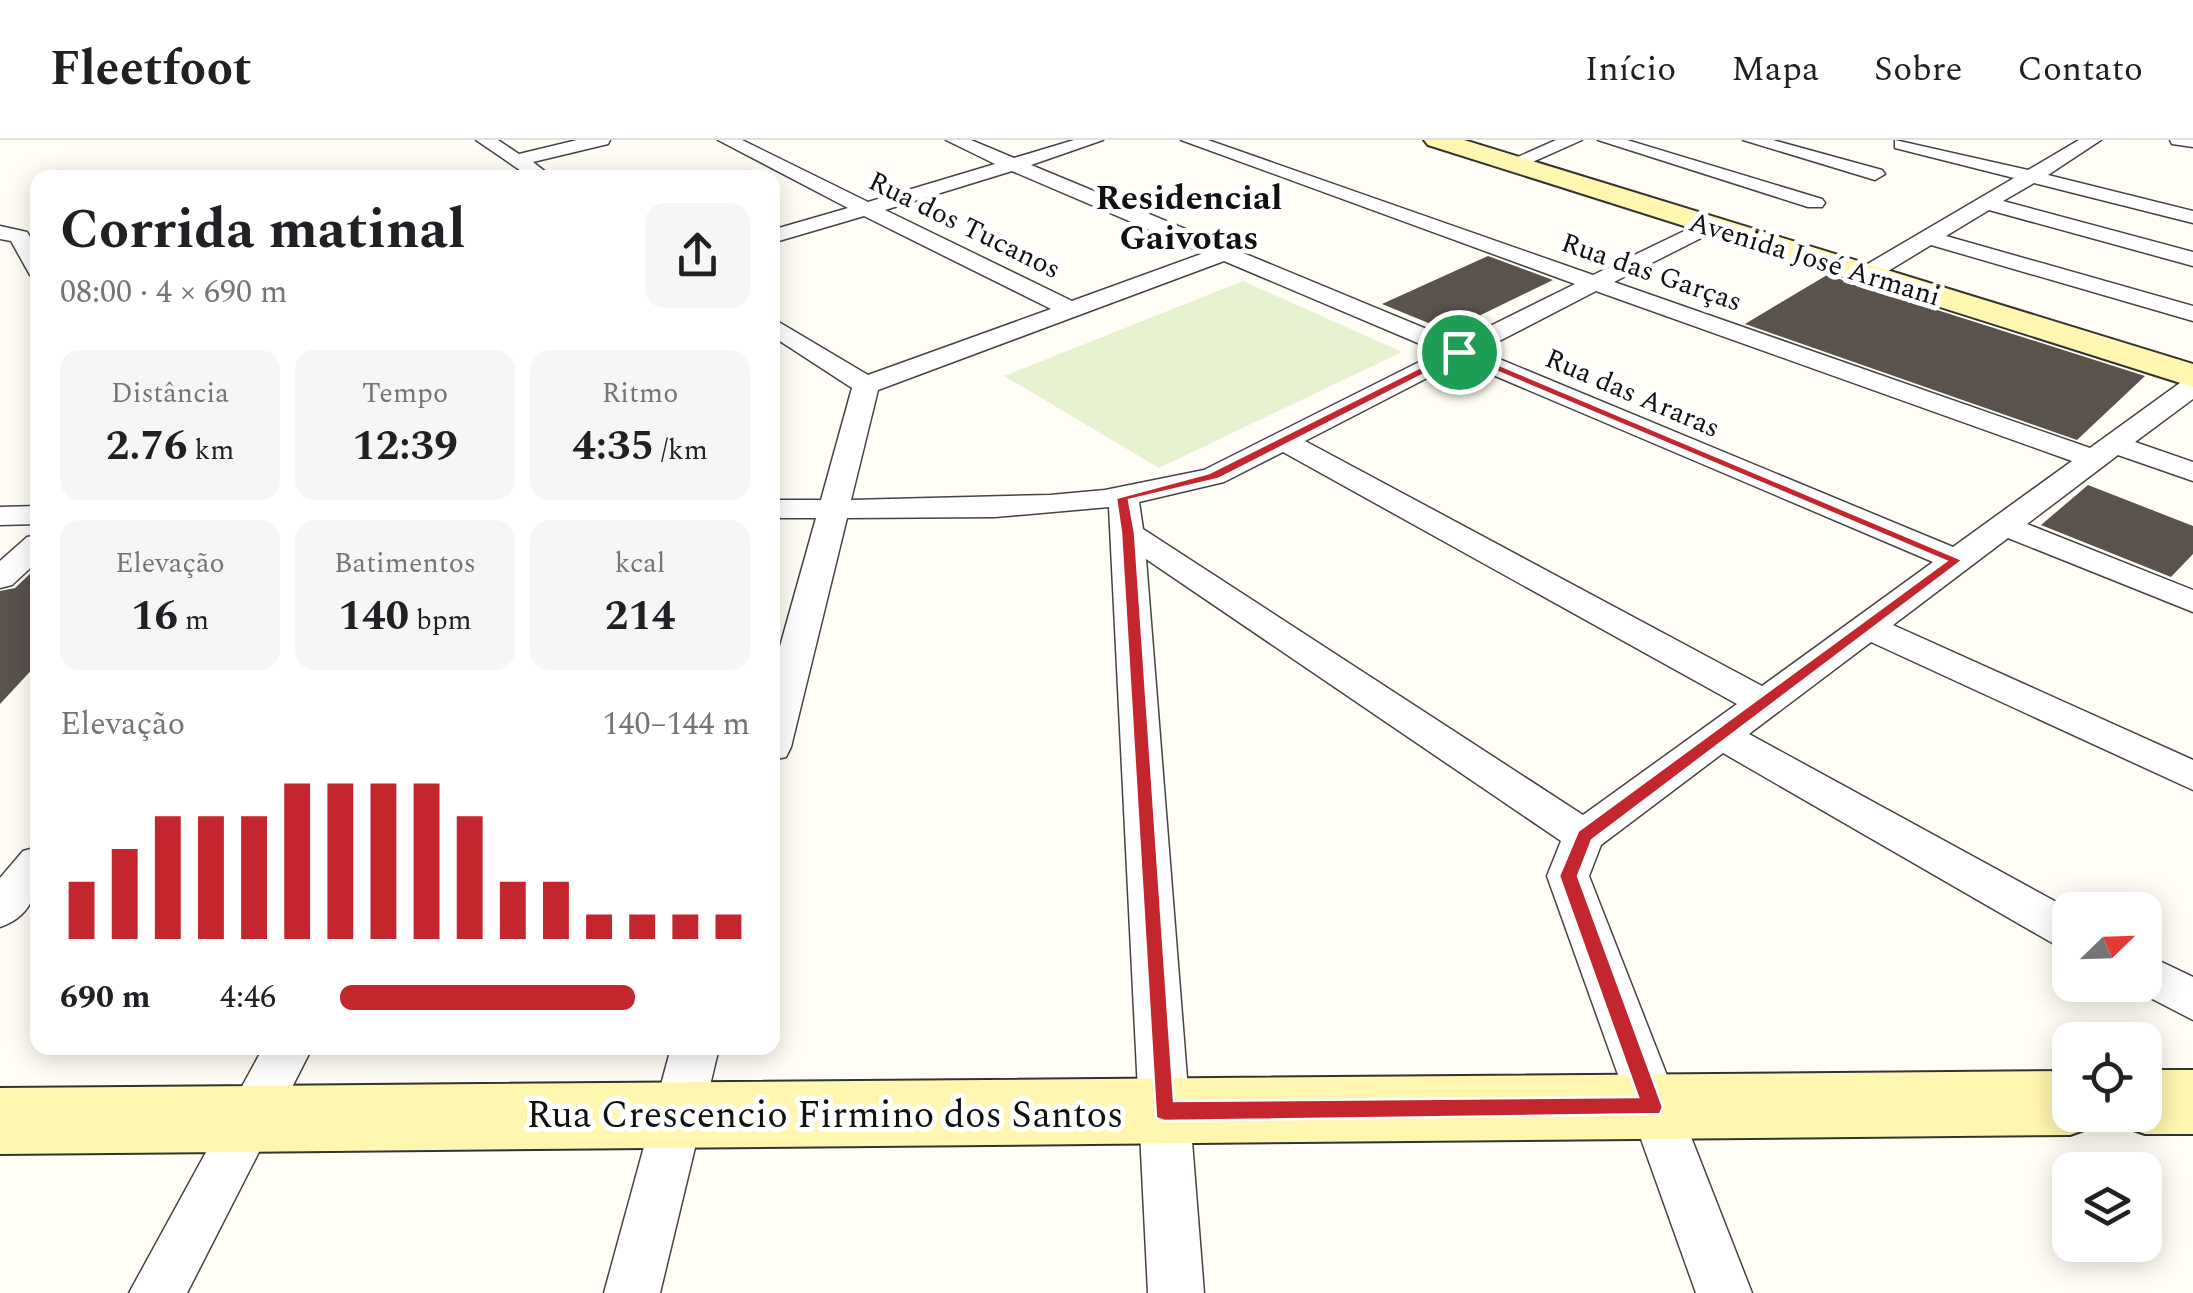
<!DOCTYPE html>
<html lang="pt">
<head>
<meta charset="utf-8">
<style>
  :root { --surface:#fff; --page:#f6f6f6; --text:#202124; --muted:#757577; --line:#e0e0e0; --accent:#c4262e }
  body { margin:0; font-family:Spectral,serif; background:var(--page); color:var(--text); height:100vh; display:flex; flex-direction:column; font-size:38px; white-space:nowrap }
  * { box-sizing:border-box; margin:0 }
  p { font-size:32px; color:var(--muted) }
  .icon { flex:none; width:55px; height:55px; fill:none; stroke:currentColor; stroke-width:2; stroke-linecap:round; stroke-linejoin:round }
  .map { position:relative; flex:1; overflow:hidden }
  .side { position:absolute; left:30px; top:30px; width:750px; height:885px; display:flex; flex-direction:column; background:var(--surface); border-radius:20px; box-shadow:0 5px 25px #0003 }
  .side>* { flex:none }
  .needle { width:65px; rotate:67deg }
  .tools { position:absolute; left:2052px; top:752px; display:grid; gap:20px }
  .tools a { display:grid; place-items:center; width:110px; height:110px; border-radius:20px; background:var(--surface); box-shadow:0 5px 25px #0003; font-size:50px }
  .pin { position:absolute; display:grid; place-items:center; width:85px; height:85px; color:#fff; margin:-42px; border:5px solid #fff; border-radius:50%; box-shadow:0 2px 10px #0007 }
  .round { display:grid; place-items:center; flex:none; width:105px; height:105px; border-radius:20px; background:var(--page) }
  .overview { display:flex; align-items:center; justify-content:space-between; height:170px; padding:0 30px }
  h1 { font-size:55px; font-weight:700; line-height:75px }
  .metrics { display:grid; grid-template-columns:repeat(3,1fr); gap:15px; height:170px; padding:10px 30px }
  .metrics div { display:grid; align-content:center; border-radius:20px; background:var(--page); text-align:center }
  .metrics b { font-size:42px; font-weight:700 }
  .metrics small { font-size:28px; font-weight:400 }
  .metrics p { font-size:28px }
  .chart { height:280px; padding:20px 30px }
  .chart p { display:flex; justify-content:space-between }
  .chart svg { width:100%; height:180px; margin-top:10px; stroke:var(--accent); stroke-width:6 }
  ul { padding:0 30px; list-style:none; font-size:32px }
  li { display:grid; grid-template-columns:160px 120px 1fr; align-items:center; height:75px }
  li i { height:25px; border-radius:12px; background:var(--accent) }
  header { display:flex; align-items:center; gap:60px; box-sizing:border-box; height:140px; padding:0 50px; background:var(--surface); border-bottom:2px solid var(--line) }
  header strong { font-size:48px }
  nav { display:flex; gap:55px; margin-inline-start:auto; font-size:35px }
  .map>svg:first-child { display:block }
  .pitch { fill:#e6f2cf }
  .building { fill:#5a524d }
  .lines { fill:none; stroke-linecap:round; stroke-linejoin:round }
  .street-casing { stroke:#444; stroke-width:3 }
  .secondary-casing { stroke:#333; stroke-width:4 }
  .street { fill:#fff; fill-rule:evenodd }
  .secondary { fill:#fff6b0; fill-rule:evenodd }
  .route { fill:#c4262e; stroke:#fff; stroke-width:2.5; fill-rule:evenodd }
  .labels { text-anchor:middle; stroke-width:10; stroke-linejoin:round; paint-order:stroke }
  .far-street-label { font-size:28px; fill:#111; stroke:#fff }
  .far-district-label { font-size:35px; font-weight:bold; fill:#111; stroke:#fff }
  .near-street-label { font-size:38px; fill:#111; stroke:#fff }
</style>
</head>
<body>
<header>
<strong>Fleetfoot</strong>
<nav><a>Início</a><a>Mapa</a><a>Sobre</a><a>Contato</a></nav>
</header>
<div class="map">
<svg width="2193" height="1153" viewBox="0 0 2193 1153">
  <rect width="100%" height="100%" fill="#fffdf5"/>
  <path class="pitch" d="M 1243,141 L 1402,212 L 1159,328 L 1004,236 Z"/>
  <path class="building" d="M 1488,116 L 1553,140 L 1448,191 L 1382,164 Z
    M 1827,135 L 2145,236 L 2077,300 L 1745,184 Z
    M 2088,345 L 2193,386 L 2193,414 L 2171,437 L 2041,385 Z
    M 34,430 L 38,430 L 38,523 L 0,564 L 0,451 L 15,448 Z"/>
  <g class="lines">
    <g class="street-casing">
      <path id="street" d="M 476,0 L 498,0 L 519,14 L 577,0 L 610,0 L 608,4 L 533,22 L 547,33 L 542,38 L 530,37 Z
        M 718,0 L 742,0 L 868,62 L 995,24 L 946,0 L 971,0 L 1014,18 L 1074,0 L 1103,0 L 1031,25 L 1458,202 L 1575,144 L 1181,0 L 1208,0 L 1593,135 L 1709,79 L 1717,80 L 1720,85 L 1717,90 L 1614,142 L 2090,308 L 2184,240 L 2193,238 L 2193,259 L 2135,302 L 2193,322 L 2193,341 L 2118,315 L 2027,384 L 2193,450 L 2193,472 L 2008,398 L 1893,485 L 2193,620 L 2193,650 L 1871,502 L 1749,594 L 2071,770 L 2070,809 L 2054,804 L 1723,613 L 1601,705 L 1589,736 L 1752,1153 L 1696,1153 L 1547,736 L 1561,701 L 1146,419 L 1204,1153 L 1148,1153 L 1109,367 L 995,377 L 847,378 L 791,607 L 786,617 L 772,620 L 772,535 L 816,378 L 772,378 L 772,360 L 821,360 L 852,248 L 772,196 L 772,178 L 868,235 L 1051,169 L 864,76 L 772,103 L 772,90 L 848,68 ZM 1012,31 L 1204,113 L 1072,161 L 885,70 ZM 1224,121 L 1439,212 L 1204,330 L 1105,350 L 1050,355 L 851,360 L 878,250 ZM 1596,151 L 2072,321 L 1953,407 L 1480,211 ZM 1460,221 L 1933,422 L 1762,546 L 1305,301 ZM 1283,312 L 1737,564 L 1583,675 L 1143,389 L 1139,362 L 1224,342 Z
        M 1556,0 L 1582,0 L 1519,28 L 1512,30 L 1502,24 Z
        M 1598,0 L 1627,0 L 1822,59 L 1825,63 L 1822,67 L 1808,67 Z
        M 1743,0 L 1773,0 L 1882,30 L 1885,34 L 1875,40 Z
        M 1895,0 L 2028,30 L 2079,0 L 2101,0 L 2048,35 L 2193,71 L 2193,83 L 2034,43 L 2003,61 L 2193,112 L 2193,126 L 1989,70 L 1946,96 L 2193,166 L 2193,181 L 1931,105 L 1875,139 L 1859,139 L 1856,134 L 1859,129 L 2014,38 L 1895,8 Z
        M 2170,0 L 2193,0 L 2193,7 L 2172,4 Z
        M 0,86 L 27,92 L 38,110 L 38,137 L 30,135 L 11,101 L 0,99 Z
        M 38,366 L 38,384 L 0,385 L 0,367 Z
        M 38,395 L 38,421 L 12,445 L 0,448 L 0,421 L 27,397 Z
        M 38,707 C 38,742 39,774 0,787 L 0,738 L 23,711 Z
        M 2145,814 L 2193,837 L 2193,880 L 2129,847 L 2145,845 Z
        M 263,908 L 312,908 L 187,1153 L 129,1153 Z
        M 671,908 L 719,908 L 660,1153 L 604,1153 Z"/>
    </g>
    <g class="secondary-casing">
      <path id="secondary" d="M 1424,0 L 1464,0 L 2193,224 L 2193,247 L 1428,5 Z
        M 2145,930 L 2193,930 L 2193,994 L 2145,994 L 2120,985 L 2116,975 L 2145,975 Z
        M 2070,931 L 2070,975 L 2100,975 L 2095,986 L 2070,995 L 0,1014 L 0,948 Z"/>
    </g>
    <use href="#street" class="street"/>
    <use href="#secondary" class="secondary"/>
  </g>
  <path class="route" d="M 1459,208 L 1963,420 L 1592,700 L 1578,736 L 1663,967 L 1660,974 L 1164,981 L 1156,978 L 1121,393 L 1116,358 L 1209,333 ZM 1460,216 L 1946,421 L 1578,691 L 1559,736 L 1638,957 L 1174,961 L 1135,393 L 1129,360 L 1218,339 Z"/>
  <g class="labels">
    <g class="far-street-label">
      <text transform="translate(965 84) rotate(26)" y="10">Rua dos Tucanos</text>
      <text transform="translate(1815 118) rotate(17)" y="10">Avenida José Armani</text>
      <text transform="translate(1652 131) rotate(19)" y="10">Rua das Garças</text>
      <text transform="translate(1633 252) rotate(23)" y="10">Rua das Araras</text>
    </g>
    <g class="far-district-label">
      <text x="1189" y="69">Residencial<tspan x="1189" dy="40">Gaivotas</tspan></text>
    </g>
    <g class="near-street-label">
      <text x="825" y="987">Rua Crescencio Firmino dos Santos</text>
    </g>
  </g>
</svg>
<div class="tools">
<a><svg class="needle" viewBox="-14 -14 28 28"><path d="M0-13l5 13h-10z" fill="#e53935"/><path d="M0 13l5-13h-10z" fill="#757577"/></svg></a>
<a><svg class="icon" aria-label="locate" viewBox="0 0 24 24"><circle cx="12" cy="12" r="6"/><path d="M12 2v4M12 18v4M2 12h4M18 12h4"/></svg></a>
<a><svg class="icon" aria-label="layers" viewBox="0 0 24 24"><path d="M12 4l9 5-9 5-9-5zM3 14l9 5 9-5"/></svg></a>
</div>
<div class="pin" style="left:1459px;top:212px;background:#1e9e55"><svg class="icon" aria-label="arrive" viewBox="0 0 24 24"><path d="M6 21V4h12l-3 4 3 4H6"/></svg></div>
<section class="side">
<div class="overview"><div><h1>Corrida matinal</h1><p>08:00 · 4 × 690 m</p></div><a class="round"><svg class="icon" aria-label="share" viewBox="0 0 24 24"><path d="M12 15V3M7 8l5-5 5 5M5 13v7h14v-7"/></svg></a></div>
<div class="metrics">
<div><p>Distância</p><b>2.76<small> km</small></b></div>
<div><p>Tempo</p><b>12:39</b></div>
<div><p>Ritmo</p><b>4:35<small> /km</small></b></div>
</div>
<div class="metrics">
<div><p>Elevação</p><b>16<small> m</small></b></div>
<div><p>Batimentos</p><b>140<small> bpm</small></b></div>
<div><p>kcal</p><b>214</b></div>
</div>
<div class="chart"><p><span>Elevação</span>140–144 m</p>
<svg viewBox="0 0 160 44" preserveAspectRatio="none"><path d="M5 44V30M15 44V22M25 44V14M35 44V14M45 44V14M55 44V6M65 44V6M75 44V6M85 44V6M95 44V14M105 44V30M115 44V30M125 44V38M135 44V38M145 44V38M155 44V38"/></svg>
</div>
<ul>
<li><b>690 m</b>4:46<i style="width:72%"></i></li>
</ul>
</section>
</div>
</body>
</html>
